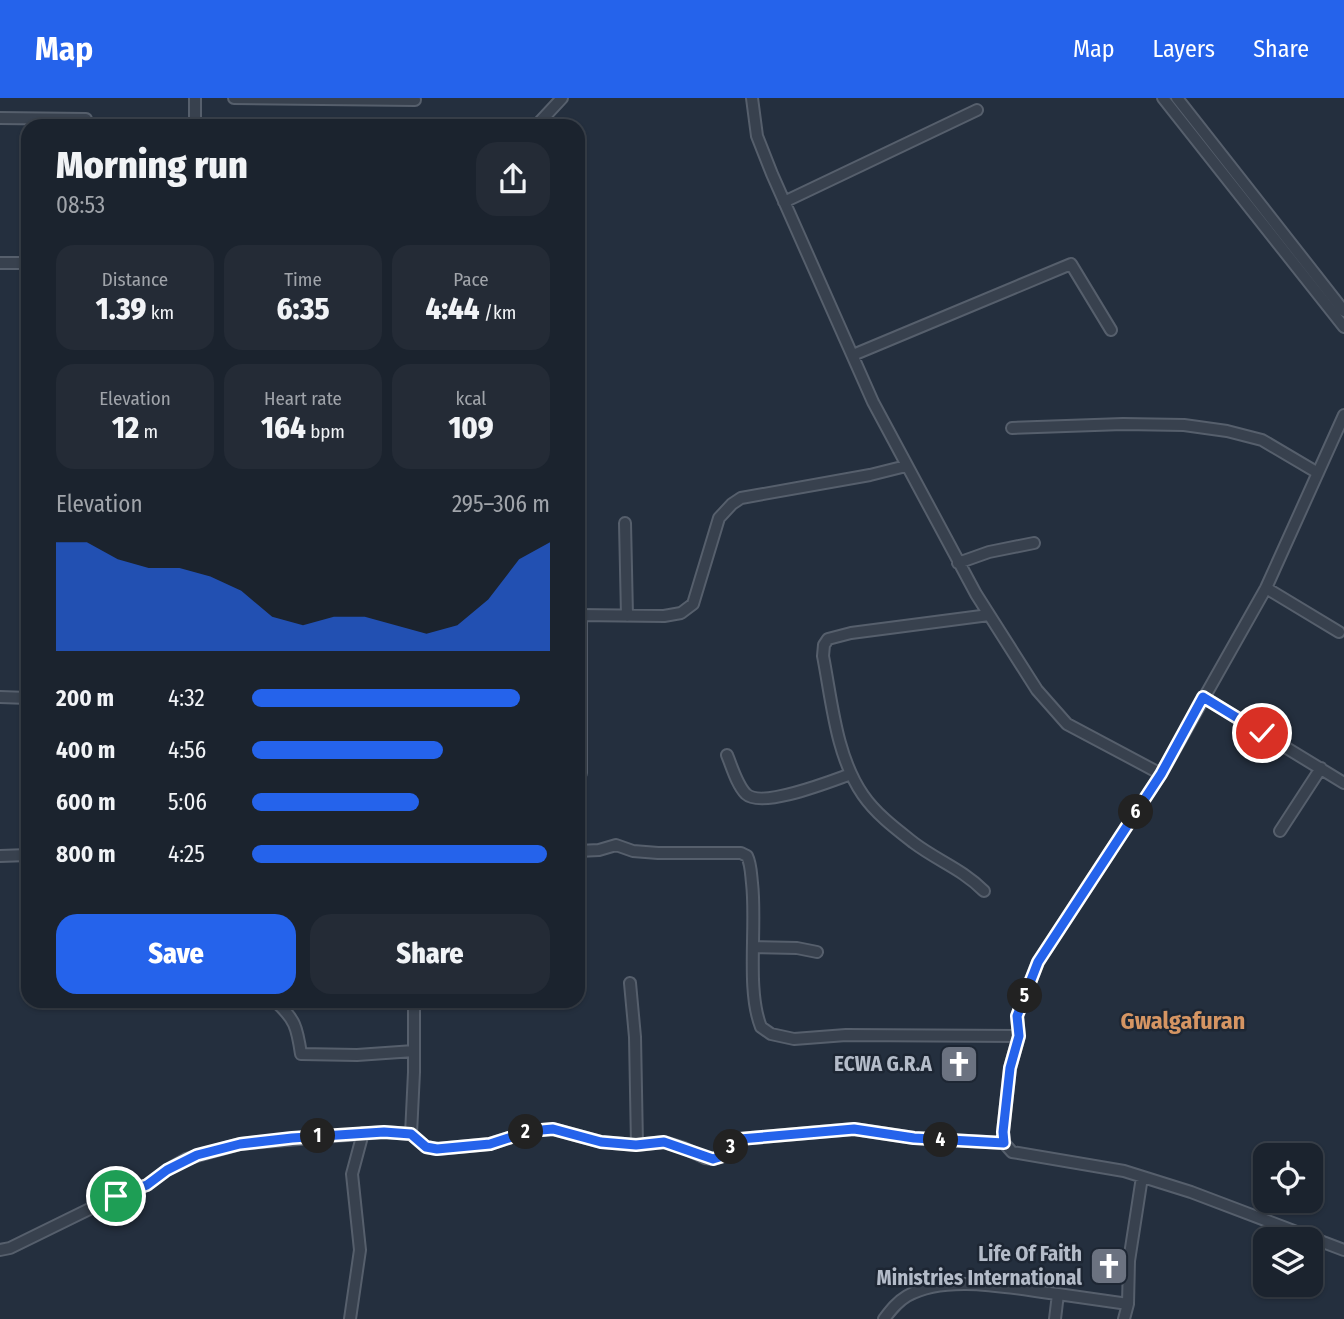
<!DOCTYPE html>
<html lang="en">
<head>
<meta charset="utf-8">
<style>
  :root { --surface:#1b232e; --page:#242b36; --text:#f1f3f6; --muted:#a0a4aa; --line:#39404a; --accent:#2563eb }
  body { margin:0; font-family:"Fira Sans Condensed",sans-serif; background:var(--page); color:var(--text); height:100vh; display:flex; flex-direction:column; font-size:26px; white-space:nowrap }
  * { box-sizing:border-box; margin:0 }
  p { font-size:23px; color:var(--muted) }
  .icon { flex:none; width:38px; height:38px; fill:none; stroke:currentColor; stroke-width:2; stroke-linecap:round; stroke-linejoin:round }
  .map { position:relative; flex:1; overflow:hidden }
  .side { position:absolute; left:21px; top:21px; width:564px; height:889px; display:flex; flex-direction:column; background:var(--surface); border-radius:21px; box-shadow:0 2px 5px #0004,0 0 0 2px var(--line) }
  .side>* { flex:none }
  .controls { position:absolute; left:1253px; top:1045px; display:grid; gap:14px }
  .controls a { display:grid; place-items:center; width:70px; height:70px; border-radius:14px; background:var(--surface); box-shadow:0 2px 5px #0004,0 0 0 2px var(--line); font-size:35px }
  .pin { position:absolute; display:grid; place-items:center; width:60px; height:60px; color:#fff; margin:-30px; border:4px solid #fff; border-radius:50%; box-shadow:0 2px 7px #0007 }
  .km { position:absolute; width:35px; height:35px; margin:-18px; border-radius:50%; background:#222; color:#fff; font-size:19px; line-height:35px; text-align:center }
  .round { display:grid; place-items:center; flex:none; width:74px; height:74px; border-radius:21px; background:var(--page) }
  .headline { display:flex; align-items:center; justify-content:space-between; height:119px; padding:0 35px }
  h1 { font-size:38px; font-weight:800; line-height:52px }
  .stats { display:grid; grid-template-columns:repeat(3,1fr); gap:10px; height:119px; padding:7px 35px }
  .stats div { display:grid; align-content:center; border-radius:18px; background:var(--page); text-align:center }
  .stats b { font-size:30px; font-weight:800 }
  .stats small { font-size:19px; font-weight:400 }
  .stats p { font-size:19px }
  .chart { height:196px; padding:14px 35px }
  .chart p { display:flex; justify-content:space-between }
  .chart svg { width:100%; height:126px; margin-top:7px; fill:var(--accent); opacity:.7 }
  .primary-button { display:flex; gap:14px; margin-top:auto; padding:14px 35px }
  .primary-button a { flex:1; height:80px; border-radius:21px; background:var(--accent); color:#fff; font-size:28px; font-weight:800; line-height:80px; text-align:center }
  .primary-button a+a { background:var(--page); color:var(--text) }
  ul { padding:0 35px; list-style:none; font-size:23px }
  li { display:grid; grid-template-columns:112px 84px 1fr; align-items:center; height:52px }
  li i { height:18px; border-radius:9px; background:var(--accent) }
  header { display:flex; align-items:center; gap:42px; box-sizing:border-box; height:98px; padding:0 35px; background:var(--accent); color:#fff }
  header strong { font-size:33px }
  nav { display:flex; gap:38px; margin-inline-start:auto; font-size:24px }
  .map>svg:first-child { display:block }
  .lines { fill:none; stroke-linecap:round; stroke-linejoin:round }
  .minor-casing { stroke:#565f6c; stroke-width:14 }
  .minor { stroke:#38414e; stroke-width:10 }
  .route-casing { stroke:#fff; stroke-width:14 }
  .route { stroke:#2563eb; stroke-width:9 }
  .labels { text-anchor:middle; stroke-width:5; stroke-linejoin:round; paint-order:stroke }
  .poi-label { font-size:21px; font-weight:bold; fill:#b4bcc9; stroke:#1d2633; text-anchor:end }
  .quarter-label { font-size:24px; font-weight:bold; fill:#d59563; stroke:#1d2633 }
</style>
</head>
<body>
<header>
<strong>Map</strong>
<nav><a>Map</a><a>Layers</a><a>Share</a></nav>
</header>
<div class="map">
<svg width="1344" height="1221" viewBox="0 0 1344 1221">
  <rect width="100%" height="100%" fill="#242f3e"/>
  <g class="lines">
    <g class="minor-casing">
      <path id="minor" d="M 195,0 L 195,28
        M 234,0 L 415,2
        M 752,0 L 757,38 L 772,76 L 873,304 L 976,496 L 1037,592 L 1067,626 L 1161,676
        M 1163,0 L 1344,229
        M 1177,0 L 1344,213
        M 0,20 L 86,21
        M 536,28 L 562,0
        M 784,104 L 977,12
        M 0,165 L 28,165
        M 853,257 L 1071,166 L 1111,232
        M 1344,317 L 1266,490 L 1161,676 L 1038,864 L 1017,918 L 1019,938 L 1010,970 L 1003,1034 L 1004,1045 L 1012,1054 L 1124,1073 L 1191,1094 L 1344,1152
        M 1012,330 L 1123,326 L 1184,327 L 1227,333 L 1262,342 L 1318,375
        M 625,425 L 627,518
        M 958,465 L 989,454 L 1034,445
        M 1266,490 L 1339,534
        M 578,517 L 664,518 L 681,515 L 693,506 L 719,420 L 732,406 L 741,400 L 870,377 L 906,368
        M 581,517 L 581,675
        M 0,599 L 28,600
        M 1203,599 L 1344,685
        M 727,657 C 732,669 737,687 746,696 C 762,711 831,683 851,676
        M 1280,733 L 1321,670
        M 578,753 L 599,752 L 616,747 L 633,753 L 658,755 L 741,755 L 747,758 C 751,766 751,776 752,785 C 757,827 746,892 761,929 L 771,936 L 794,941 L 846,937 L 1019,938
        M 0,758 L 28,757
        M 984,793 C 962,771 938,763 914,745 C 896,731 876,716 863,697 C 836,658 832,604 823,558 L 824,547 L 828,541 L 851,535 L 989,517
        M 753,849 L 797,850 L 817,854
        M 630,885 L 635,939 L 637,1047
        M 275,903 C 295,921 297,929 301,956 L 357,957 L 414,953
        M 411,1036 L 414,974 L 414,903
        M 0,1152 L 10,1150 L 116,1098 L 147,1087 L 167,1072 L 186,1061 L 240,1046 L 384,1034 L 411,1036 L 426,1049 L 437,1051 L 490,1046 L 530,1033 L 553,1031 L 601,1044 L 637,1047 L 664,1044 L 684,1050 L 705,1060 L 713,1061 L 723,1058 L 739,1041 L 854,1031 L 914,1040 L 1004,1045
        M 350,1221 L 360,1152 L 352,1076 L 363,1035
        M 884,1221 C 891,1212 897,1204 907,1198 C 947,1175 1014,1191 1058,1196
        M 1055,1221 L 1058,1196 L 1128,1206 L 1129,1163 L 1142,1079
        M 1124,1221 L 1128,1206"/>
    </g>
    <use href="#minor" class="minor"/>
  </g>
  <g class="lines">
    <g class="route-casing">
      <path id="route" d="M 116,1098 L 147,1087 L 167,1072 L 197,1057 L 240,1046 L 292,1040 L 384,1034 L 411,1036 L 426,1049 L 437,1051 L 490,1046 L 530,1033 L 553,1031 L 601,1044 L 636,1047 L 664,1044 L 713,1061 L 723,1058 L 740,1041 L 854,1031 L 914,1040 L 1004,1045 L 1003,1034 L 1010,970 L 1019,938 L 1017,918 L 1038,864 L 1161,676 L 1203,599 L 1262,635"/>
    </g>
    <use href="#route" class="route"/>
  </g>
  <defs>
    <g id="church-square" transform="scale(2.0125)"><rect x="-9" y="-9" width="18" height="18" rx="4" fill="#6b7280" stroke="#1d2633"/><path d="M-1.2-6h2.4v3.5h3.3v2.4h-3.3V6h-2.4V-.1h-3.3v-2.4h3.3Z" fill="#fff"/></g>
  </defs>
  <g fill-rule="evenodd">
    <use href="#church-square" x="959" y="966"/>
    <use href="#church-square" x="1109" y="1168"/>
  </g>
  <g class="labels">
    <g class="poi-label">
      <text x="932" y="973">ECWA G.R.A</text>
      <text x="1082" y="1163">Life Of Faith<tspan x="1082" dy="24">Ministries International</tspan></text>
    </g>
    <g class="quarter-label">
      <text x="1183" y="931">Gwalgafuran</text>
    </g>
  </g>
</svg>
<div class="controls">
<a><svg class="icon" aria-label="locate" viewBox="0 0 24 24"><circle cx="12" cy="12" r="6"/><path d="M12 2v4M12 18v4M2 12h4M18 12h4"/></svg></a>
<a><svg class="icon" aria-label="layers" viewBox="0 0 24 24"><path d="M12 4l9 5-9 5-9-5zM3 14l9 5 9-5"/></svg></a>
</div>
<div class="pin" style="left:116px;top:1098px;background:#1e9e55"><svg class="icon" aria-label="arrive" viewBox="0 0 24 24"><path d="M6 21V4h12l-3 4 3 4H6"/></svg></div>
<div class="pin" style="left:1262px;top:635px;background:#d93025"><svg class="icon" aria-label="check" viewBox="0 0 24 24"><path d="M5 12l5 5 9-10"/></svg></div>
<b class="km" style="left:318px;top:1038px">1</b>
<b class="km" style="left:526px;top:1034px">2</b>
<b class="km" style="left:731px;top:1049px">3</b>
<b class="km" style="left:941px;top:1042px">4</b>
<b class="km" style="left:1025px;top:898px">5</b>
<b class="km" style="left:1136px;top:714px">6</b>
<section class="side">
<div class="headline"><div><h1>Morning run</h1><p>08:53</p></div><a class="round"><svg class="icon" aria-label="share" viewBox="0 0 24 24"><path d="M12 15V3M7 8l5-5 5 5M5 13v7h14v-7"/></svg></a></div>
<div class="stats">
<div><p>Distance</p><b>1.39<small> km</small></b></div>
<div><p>Time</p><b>6:35</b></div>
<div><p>Pace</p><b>4:44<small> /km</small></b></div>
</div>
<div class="stats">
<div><p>Elevation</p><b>12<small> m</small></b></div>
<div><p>Heart rate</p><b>164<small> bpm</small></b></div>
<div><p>kcal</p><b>109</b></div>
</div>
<div class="chart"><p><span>Elevation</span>295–306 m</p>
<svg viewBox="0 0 160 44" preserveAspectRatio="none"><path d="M0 44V6L10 6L20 12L30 15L40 15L50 18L60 23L70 32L80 35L90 32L100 32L110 35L120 38L130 35L140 26L150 12L160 6V44z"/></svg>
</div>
<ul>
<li><b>200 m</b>4:32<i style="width:90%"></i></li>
<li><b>400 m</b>4:56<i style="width:64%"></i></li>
<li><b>600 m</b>5:06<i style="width:56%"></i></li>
<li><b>800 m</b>4:25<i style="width:99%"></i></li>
</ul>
<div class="primary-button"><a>Save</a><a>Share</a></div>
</section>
</div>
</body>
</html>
